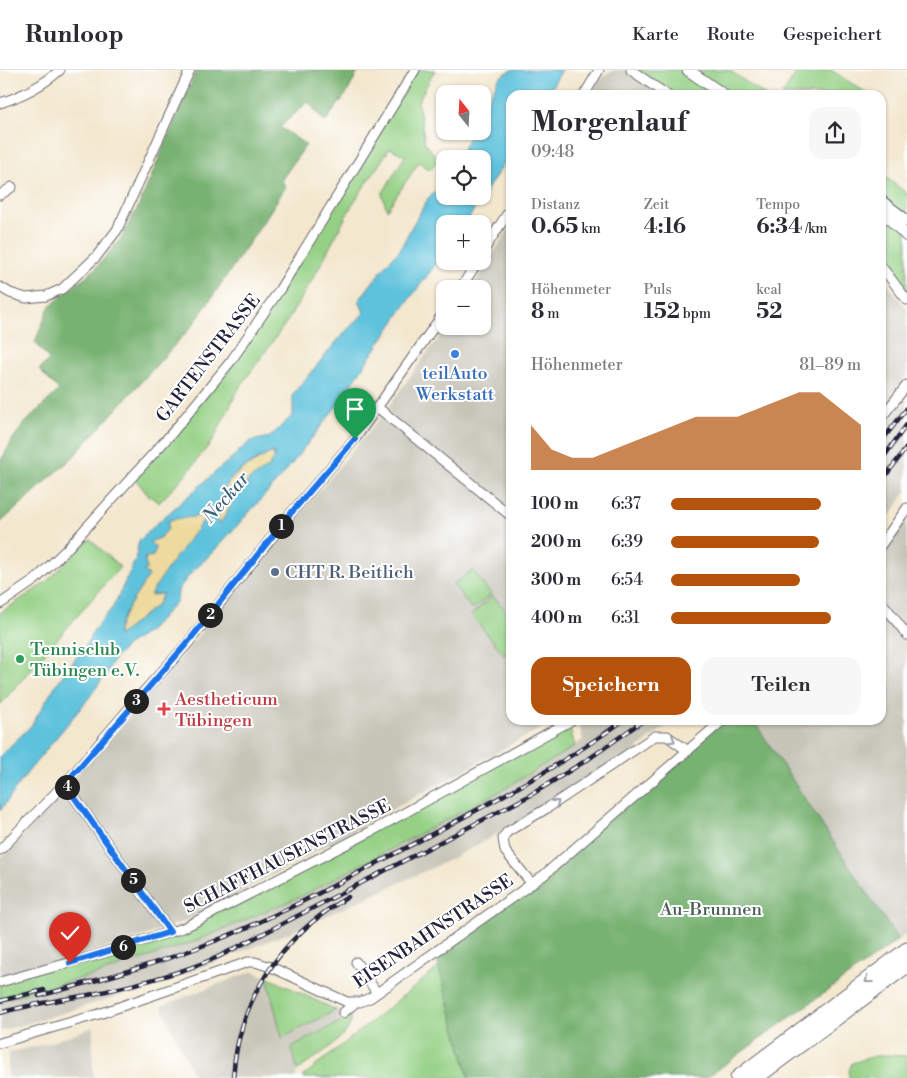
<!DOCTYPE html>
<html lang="de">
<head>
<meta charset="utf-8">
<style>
  :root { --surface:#fff; --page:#f7f7f7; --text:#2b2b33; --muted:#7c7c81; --line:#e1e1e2; --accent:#b45309 }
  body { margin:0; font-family:"Libre Bodoni",serif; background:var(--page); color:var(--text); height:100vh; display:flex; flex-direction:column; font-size:19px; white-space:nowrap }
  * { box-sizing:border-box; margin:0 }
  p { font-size:16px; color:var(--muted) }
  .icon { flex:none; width:28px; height:28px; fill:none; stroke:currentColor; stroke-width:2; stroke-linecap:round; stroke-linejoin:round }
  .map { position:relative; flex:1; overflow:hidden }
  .details { position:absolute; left:506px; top:20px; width:380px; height:635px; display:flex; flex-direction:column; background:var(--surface); border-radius:15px; box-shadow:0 1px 4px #0004 }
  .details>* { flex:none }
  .needle { width:32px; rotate:342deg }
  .buttons { position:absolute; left:436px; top:15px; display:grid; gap:10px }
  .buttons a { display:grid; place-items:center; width:55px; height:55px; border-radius:10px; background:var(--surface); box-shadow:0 1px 4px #0004; font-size:25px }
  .pin { position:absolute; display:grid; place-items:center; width:42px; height:42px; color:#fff; margin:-51px -21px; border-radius:50% 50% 50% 0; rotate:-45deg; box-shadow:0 0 5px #0007 }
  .pin .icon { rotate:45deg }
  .km { position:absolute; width:25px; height:25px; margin:-12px; border-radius:50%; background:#222; color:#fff; font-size:14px; line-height:25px; text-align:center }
  .round { display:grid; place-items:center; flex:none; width:52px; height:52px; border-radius:15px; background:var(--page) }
  .overview { display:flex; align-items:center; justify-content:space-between; height:85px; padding:0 25px }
  h1 { font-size:28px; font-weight:700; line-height:38px }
  .stats { display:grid; grid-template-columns:repeat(3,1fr); gap:8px; height:85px; padding:5px 25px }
  .stats div { display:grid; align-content:center }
  .stats b { font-size:21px; font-weight:700 }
  .stats small { font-size:14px; font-weight:400 }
  .stats p { font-size:14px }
  .chart { height:140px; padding:10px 25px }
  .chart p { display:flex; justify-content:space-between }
  .chart svg { width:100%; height:90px; margin-top:5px; fill:var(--accent); opacity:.7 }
  .button { display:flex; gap:10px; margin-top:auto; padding:10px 25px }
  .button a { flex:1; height:58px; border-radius:15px; background:var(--accent); color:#fff; font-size:20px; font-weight:700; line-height:58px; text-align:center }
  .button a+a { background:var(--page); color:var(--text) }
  ul { padding:0 25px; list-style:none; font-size:16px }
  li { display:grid; grid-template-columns:80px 60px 1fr; align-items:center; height:38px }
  li i { height:12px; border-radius:6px; background:var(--accent) }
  header { display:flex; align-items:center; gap:30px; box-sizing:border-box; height:70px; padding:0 25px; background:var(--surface); border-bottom:1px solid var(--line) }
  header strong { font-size:24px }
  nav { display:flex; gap:28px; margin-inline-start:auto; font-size:18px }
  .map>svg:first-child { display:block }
  .industrial { fill:#c7c5b8 }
  .green { fill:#95d085; stroke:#5c7960 }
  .forest { fill:#78b272; stroke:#4d6a56 }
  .sand { fill:#eeda9e; stroke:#887e6c }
  .water { fill:#5fc2dc; stroke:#40728c; fill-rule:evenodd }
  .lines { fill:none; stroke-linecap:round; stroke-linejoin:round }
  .street-casing { stroke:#6b676e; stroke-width:11 }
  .secondary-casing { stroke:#6b676e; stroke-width:13 }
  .highway-casing { stroke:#6b676e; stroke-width:17 }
  .street { stroke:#fff; stroke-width:9 }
  .secondary { stroke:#fff; stroke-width:11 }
  .highway { stroke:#fff; stroke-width:15 }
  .rail-casing { stroke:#22223b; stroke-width:4.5 }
  .rail { stroke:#fff; stroke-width:2.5; stroke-dasharray:8; stroke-linecap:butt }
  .oneway { stroke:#9c9ca7 }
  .route-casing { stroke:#fff; stroke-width:10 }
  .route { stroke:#1a73e8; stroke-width:6 }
  .shop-dot { fill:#3f7fe0; stroke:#fff; stroke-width:2 }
  .service-dot { fill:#5c6f8a; stroke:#fff; stroke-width:2 }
  .leisure-dot { fill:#2e9e5b; stroke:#fff; stroke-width:2 }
  .health-dot { fill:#e0444e; stroke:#fff; stroke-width:2 }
  .labels { text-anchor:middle; stroke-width:4; stroke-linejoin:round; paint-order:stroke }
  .street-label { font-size:18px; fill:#22223b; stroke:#fff }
  .shop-label { font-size:18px; fill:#366cbe; stroke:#fff }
  .service-label { font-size:18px; fill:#4e5e75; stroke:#fff; text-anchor:start }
  .leisure-label { font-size:18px; fill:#27864d; stroke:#fff; text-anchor:start }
  .health-label { font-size:18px; fill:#be3a42; stroke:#fff; text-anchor:start }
  .park-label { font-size:18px; fill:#4a5f55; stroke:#fff }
  .water-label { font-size:19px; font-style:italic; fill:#3a627b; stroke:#fff }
</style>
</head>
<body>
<header>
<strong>Runloop</strong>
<nav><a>Karte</a><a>Route</a><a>Gespeichert</a></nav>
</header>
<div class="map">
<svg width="907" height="1008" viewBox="0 0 907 1008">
  <rect width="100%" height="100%" fill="#fff"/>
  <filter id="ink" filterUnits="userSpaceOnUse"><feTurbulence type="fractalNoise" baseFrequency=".02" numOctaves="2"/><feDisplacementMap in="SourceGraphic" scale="10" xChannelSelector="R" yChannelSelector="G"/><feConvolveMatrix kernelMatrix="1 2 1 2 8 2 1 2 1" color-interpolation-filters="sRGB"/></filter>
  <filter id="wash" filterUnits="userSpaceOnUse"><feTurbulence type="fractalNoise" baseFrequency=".0096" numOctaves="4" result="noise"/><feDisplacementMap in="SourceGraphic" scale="20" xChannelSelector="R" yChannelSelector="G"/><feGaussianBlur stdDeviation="1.12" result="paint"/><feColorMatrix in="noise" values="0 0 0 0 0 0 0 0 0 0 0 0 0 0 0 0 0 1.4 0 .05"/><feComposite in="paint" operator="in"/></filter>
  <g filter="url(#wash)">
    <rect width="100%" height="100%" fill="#f3e7ce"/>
    <path class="industrial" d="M 615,0 L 628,0 L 664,25 L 590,25 L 598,12 L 608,3 Z
      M 511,155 L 511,650 L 556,650 L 228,829 L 182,852 L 127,872 L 0,907 L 0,788 L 19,770 L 137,639 L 383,344 L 447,256 L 482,256 L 482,219 L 471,219 Z
      M 881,205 L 907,239 L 907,305 L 881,339 Z
      M 907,329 L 907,419 L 891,445 L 883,440 L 881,442 L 881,362 Z
      M 907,447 L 907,864 L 898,870 L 753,650 L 881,650 L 881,482 Z
      M 586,650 L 673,650 L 631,684 L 549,736 L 447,791 L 289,863 L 175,908 L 50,947 L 0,961 L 0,930 L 101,903 L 171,880 L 267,842 L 295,829 L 457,744 L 537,700 L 583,670 L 579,655 Z
      M 253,901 L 351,946 L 352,952 L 347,962 L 299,1000 L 296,1003 L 295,1008 L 195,1008 L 161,936 Z
      M 93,957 L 93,1008 L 8,1008 L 8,983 L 52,972 Z"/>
    <path class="green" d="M 415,0 L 435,0 L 418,31 L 425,73 L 438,89 L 430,100 L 419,92 L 387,140 L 382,124 L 405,86 L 390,78 L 352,135 L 315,205 L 288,250 L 238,320 L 213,370 L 187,403 L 159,433 L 147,424 L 133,406 L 244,274 Z
      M 638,0 L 729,0 L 765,25 L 674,25 Z
      M 798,0 L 831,0 L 870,25 L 782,25 Z
      M 881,104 L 907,123 L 907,221 L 881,186 Z
      M 90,469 L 120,497 L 0,635 L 0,543 L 45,513 Z
      M 473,500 L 491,525 L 472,539 L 453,514 Z
      M 493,526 L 511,547 L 511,579 L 505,585 L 471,545 Z
      M 568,652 L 575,676 L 499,722 L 302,826 L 193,872 L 101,903 L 0,930 L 0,912 L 183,858 Z
      M 439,897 L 469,1008 L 303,1008 L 302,1007 Z
      M 267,907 L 336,940 L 282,968 Z
      M 351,946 C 354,966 312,988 298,1001 L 292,980 L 293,976 Z
      M 889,985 L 907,986 L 907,1008 L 849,1008 L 849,1001 L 852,993 L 875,986 Z"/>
    <path class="forest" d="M 197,0 L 359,0 L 347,23 L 325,52 L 308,32 L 280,57 L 306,75 L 282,109 L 285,118 L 258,160 L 193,255 L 71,389 L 0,453 L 0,392 L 14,367 L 26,352 L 59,320 L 39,300 L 49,289 L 35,272 L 49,237 L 95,199 L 120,170 L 139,135 Z
      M 723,650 L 753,650 L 898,870 L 706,1008 L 469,1008 L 435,883 L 544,805 Z"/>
    <path class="sand" d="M 272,382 L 275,388 L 270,393 L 271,396 L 239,420 L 222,451 L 218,455 C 218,448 217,441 218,435 C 223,406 250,395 272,382 Z
      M 196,446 L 205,446 L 203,451 L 151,525 L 164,524 L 157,535 L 118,566 C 116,552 141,518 149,505 L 143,501 C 144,491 149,478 149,471 L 167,455 L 168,451 C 177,447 187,449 196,446 Z"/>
    <path class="water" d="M 511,0 L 562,0 L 547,25 L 511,25 L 511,82 L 465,154 L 445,154 L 445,182 L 408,231 L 336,337 L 283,405 L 212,483 L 190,504 L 178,520 L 177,531 L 147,563 L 130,573 L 114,589 L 106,604 L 88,629 L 27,703 L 0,741 L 0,686 L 31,656 L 57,613 L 86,575 L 94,560 L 113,537 L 135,491 L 139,471 L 154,456 L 251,371 L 270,367 L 293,345 L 293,324 L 343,264 L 364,243 L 359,230 L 388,192 L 400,180 L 411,158 L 429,127 L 445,113 L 445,126 L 482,126 L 482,89 L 458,89 L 472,61 L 482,61 L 483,41 L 499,8 ZM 273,382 L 275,388 L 270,393 L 270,396 L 250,409 L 239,420 L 222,451 L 218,454 C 217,412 237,399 273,382 ZM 196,446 L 204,446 L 203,451 L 169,496 L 150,525 L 163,524 L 157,535 L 118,566 C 115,552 142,518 149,505 L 143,501 L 147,499 L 144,488 L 153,486 L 156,478 L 149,471 C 158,471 163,465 168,459 L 168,451 C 177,447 187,449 196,446 Z"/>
  </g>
  <g filter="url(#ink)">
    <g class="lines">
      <g class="street-casing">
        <path id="street" d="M 631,0 L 667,25
          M 584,25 L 599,0
          M 0,33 C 22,26 42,16 60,0
          M 0,125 L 12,117
          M 482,183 L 511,138
          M 881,196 L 907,230
          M 0,217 L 10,223 L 26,228 L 46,226 L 62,219 L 96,187 L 117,160 L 190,0
          M 460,219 L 478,191
          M 377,337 L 511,446
          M 881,348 L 907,315
          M 881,475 L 907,438
          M 881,531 L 907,565
          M 0,534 L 35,510 L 66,480 L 172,363 L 231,291 L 280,219 L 415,0
          M 65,714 L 170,862
          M 0,780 L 70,708 L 139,627 L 188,573 L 291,443 L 355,369 L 445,241
          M 532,814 L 505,781 L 503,768 L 507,762 L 549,737 L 655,666 L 667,666 L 688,681
          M 356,892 L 377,923
          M 0,912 L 97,885 L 183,858 L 370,762 L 572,650
          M 343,943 L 356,932
          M 0,973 L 99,944 L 248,892 L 255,892 L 271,897 L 347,932 L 360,932 L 370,928 L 544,805 L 723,650"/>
      </g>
      <g class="secondary-casing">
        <path id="secondary" d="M 688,0 L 724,25
          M 881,131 L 907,151
          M 881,140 L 907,166"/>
      </g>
      <g class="highway-casing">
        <path id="highway" d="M 738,1008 L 907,880
          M 755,1008 L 907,895"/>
      </g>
      <use href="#street" class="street"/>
      <use href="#secondary" class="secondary"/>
      <use href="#highway" class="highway"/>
      <g class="rail-casing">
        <path id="rail" d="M 881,372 L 907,338
          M 881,391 L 907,354
          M 881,412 L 907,377
          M 39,926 C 98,910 158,894 215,871 C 285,843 352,806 419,771 C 489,734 559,697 624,650
          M 0,931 L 44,920
          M 0,943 C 31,934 62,930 93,924 C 135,915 179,904 218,887 L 529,726 L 590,688 L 644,650
          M 233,1008 C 238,930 281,866 348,827"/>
      </g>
      <use href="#rail" class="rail"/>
    </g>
    <defs><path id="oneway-chevron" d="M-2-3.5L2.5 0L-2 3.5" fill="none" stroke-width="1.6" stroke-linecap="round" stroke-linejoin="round" transform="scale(1.25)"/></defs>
    <g class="oneway">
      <use href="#oneway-chevron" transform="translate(672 670) rotate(31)"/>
      <use href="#oneway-chevron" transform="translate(556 733) rotate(-34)"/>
      <use href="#oneway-chevron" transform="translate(868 910) rotate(142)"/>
    </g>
  </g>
  <g class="lines" filter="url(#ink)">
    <g class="route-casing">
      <path id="route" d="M 70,893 L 170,862 L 65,714 L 188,572 L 291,443 L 355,369"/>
    </g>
    <use href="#route" class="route"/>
  </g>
  <circle class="shop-dot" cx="455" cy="284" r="5"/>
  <circle class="service-dot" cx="275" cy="502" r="5"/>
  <circle class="leisure-dot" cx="20" cy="589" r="5"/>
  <path class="health-dot" d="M161.5 631.5h5v5h5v5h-5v5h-5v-5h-5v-5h5z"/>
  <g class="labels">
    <g class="street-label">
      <text transform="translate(208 288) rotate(-52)" y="6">GARTENSTRASSE</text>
      <text transform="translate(287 786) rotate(-27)" y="6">SCHAFFHAUSENSTRASSE</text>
      <text transform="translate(433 861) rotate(-34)" y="6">EISENBAHNSTRASSE</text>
    </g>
    <g class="shop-label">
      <text x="455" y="309">teilAuto<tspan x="455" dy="21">Werkstatt</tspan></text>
    </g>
    <g class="service-label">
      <text x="285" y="508">CHT R. Beitlich</text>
    </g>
    <g class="leisure-label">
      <text x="30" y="585">Tennisclub<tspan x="30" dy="21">Tübingen e.V.</tspan></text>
    </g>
    <g class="health-label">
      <text x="175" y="635">Aestheticum<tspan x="175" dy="21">Tübingen</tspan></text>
    </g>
    <g class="park-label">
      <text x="711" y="845">Au-Brunnen</text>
    </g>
    <g class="water-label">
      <text transform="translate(225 427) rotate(-49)" y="7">Neckar</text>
    </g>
  </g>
</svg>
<div class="buttons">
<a><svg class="needle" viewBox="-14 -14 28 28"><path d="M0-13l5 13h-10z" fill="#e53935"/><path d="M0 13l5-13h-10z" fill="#7c7c81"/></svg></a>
<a><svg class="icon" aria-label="locate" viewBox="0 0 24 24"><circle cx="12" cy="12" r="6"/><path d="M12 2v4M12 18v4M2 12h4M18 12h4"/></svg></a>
<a>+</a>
<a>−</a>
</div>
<div class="pin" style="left:355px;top:369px;background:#1e9e55"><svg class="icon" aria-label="arrive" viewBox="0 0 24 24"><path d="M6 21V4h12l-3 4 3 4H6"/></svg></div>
<div class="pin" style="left:70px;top:893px;background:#d93025"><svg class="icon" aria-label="check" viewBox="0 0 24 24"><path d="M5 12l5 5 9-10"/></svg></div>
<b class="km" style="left:281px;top:456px">1</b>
<b class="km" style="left:210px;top:545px">2</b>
<b class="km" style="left:136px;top:631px">3</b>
<b class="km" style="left:67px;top:717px">4</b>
<b class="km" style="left:133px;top:810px">5</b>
<b class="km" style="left:123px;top:877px">6</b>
<section class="details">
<div class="overview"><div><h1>Morgenlauf</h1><p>09:48</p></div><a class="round"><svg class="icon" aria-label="share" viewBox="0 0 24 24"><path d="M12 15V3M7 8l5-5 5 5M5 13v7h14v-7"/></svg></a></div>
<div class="stats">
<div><p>Distanz</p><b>0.65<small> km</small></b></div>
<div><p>Zeit</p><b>4:16</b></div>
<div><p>Tempo</p><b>6:34<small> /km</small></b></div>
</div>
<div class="stats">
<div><p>Höhenmeter</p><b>8<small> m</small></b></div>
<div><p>Puls</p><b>152<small> bpm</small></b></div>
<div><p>kcal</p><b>52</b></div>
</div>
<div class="chart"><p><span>Höhenmeter</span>81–89 m</p>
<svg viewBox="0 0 160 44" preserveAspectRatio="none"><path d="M0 44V22L10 34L20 38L30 38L40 34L50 30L60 26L70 22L80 18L90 18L100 18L110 14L120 10L130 6L140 6L150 14L160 22V44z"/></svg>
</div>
<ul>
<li><b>100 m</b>6:37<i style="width:79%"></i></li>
<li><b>200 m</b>6:39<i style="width:78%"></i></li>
<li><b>300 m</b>6:54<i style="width:68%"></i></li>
<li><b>400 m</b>6:31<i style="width:84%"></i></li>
</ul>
<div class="button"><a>Speichern</a><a>Teilen</a></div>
</section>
</div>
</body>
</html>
